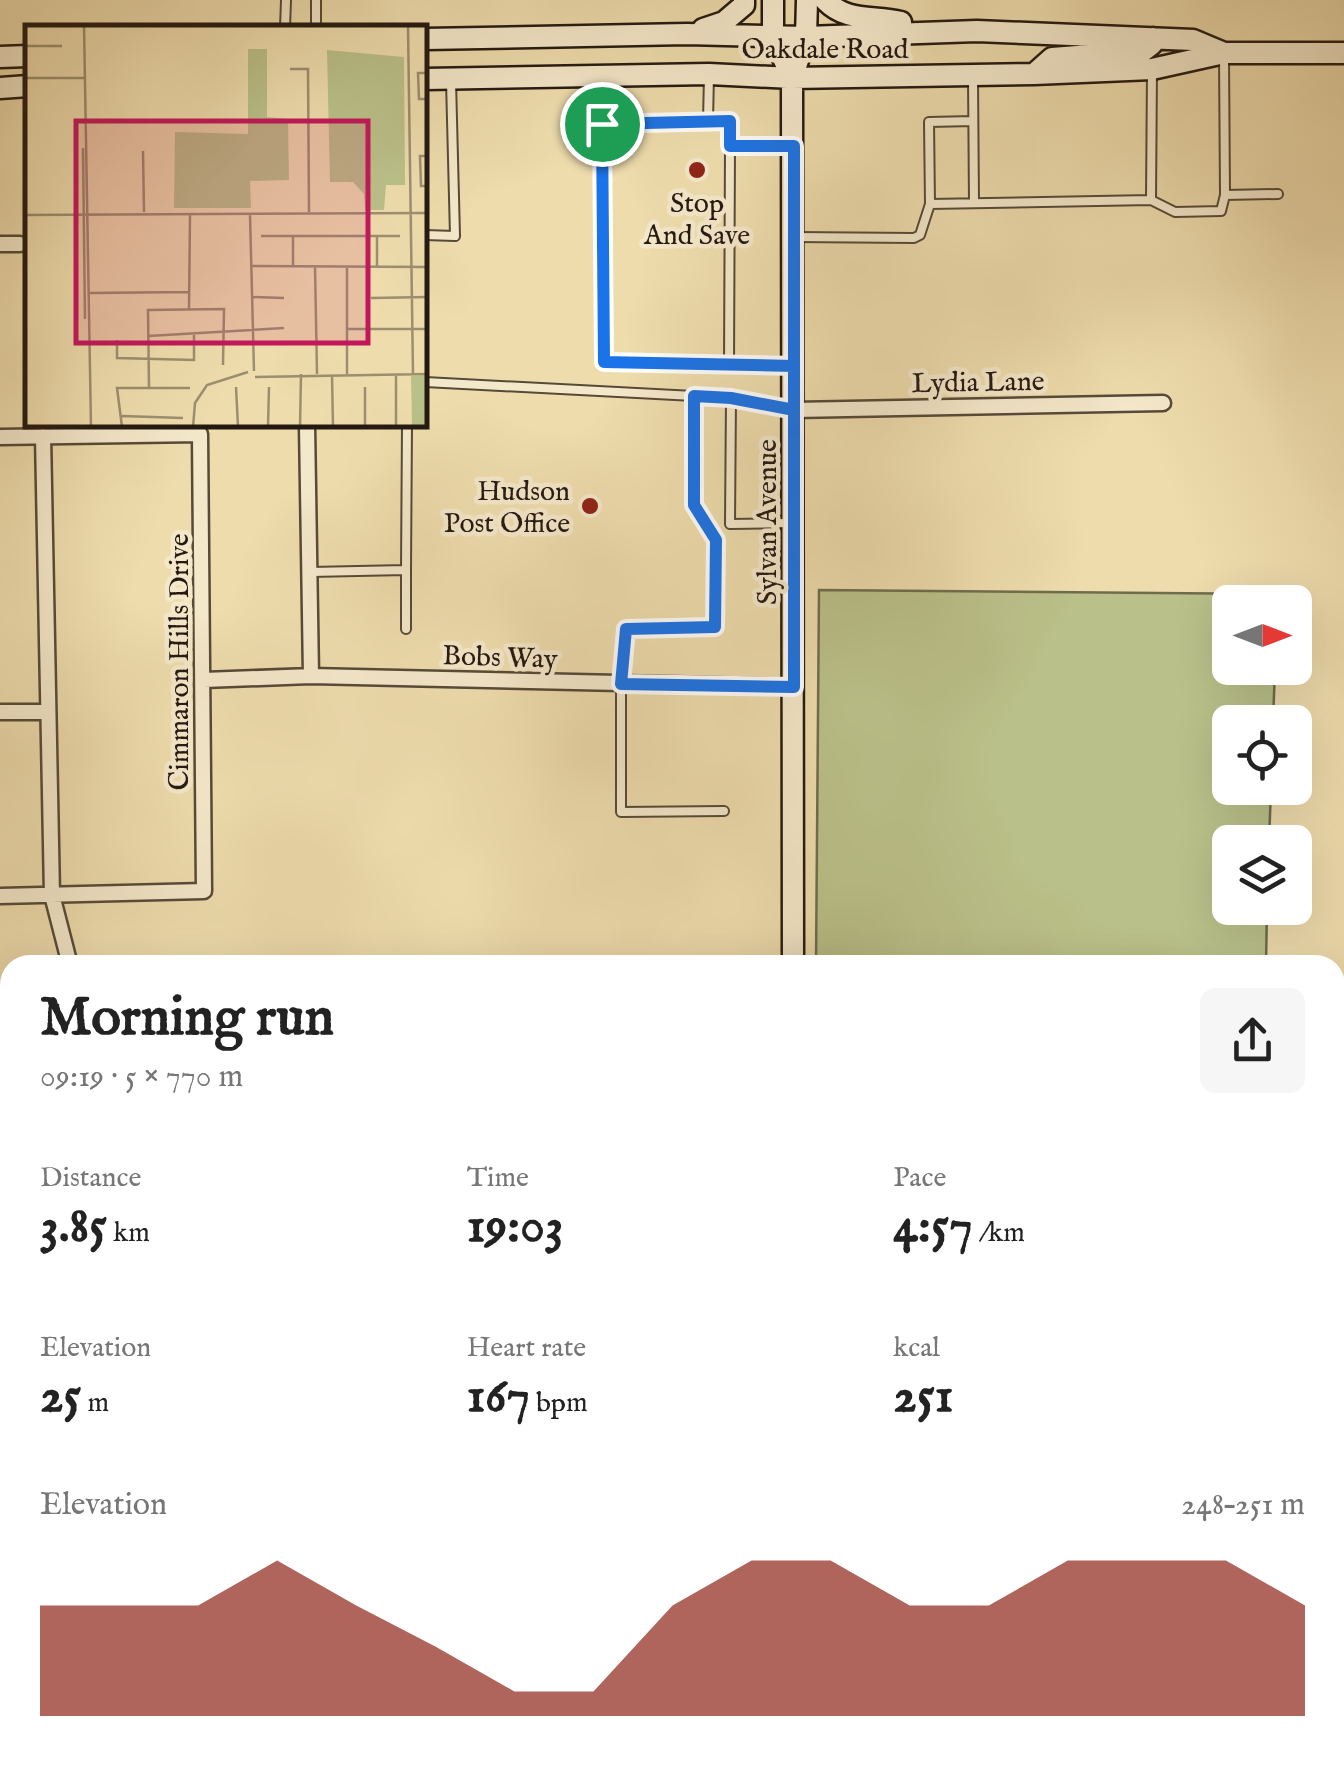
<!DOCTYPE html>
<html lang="en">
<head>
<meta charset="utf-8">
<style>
  :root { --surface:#fff; --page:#f6f6f6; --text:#222; --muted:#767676; --accent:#8f2418 }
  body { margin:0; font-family:"IM FELL English",serif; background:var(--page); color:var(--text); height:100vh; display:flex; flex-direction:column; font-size:38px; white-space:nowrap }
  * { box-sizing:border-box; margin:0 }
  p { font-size:32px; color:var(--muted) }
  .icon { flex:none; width:55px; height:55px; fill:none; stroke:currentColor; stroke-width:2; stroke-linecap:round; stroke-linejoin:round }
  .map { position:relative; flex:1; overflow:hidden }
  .drawer { position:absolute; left:0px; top:955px; width:1345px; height:810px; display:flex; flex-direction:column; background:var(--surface); border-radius:30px 30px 0 0; box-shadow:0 10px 40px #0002 }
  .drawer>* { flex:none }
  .needle { width:65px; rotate:90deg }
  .tools { position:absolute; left:1212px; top:585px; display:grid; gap:20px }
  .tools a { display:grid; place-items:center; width:100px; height:100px; border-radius:15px; background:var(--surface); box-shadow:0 10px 40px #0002; font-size:50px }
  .pin { position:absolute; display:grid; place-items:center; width:85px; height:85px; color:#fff; margin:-42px; border:5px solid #fff; border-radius:50%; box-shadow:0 2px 10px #0007 }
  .round { display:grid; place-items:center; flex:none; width:105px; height:105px; border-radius:15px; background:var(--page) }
  .head { display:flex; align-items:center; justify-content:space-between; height:170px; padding:0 40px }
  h1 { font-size:55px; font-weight:700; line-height:75px }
  .stats { display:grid; grid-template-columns:repeat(3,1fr); gap:15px; height:170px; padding:10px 40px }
  .stats div { display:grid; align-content:center }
  .stats b { font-size:50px; font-weight:700 }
  .stats small { font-size:28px; font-weight:400 }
  .stats p { font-size:28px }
  .chart { height:280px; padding:20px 40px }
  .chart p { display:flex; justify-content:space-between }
  .chart svg { width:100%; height:180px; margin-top:10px; fill:var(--accent); opacity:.7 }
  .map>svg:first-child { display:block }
  .green { fill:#bac089; stroke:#6f6c4d; stroke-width:2.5 }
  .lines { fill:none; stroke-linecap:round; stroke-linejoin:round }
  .lane-casing { stroke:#564a38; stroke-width:12 }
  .street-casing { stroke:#564a38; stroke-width:19 }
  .secondary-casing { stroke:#241911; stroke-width:25 }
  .lane { stroke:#f4e8ca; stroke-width:8 }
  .street { stroke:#f4e8ca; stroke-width:14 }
  .secondary { stroke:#f4e8ca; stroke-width:20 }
  .route-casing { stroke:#fff; stroke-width:20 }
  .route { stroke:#1a73e8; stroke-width:12 }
  .poi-dot { fill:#8f2418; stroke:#f4e8ca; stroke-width:4 }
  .labels { text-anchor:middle; stroke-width:9; stroke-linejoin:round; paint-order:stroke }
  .street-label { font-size:28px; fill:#241911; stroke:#f4e8ca }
  .poi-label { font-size:28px; fill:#241911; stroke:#f4e8ca }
  .inset-road { fill:none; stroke:#9d8e6f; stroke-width:2.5 }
  .view { fill:#c2185b; fill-opacity:0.15; stroke:#c2185b; stroke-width:5 }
  .inset-edge { fill:none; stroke:#241911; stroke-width:5 }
</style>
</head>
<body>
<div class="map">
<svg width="1344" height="1765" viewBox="0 0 1344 1765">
  <rect width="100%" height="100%" fill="#eedcad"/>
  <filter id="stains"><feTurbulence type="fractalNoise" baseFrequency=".002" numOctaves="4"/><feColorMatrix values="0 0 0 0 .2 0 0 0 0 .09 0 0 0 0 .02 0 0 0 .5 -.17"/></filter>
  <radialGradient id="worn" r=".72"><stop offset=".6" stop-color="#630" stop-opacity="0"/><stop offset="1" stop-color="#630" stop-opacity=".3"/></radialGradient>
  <path class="green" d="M 819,590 L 1277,594 L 1277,602 L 1230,602 L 1230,668 L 1275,668 L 1273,722 L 1230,722 L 1230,788 L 1271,788 L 1269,842 L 1230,842 L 1230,908 L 1267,908 L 1266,965 L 816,965 Z
    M 1335,1038 L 1344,1038 L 1344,1281 L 1335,1281 Z
    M 1335,1529 L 1344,1529 L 1344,1765 L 805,1765 L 804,1755 L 1335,1755 Z"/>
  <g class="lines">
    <g class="lane-casing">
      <path id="lane" d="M 316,0 L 316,28
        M 285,28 L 286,0
        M 601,76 L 602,124 L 708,121 L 709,75
        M 973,78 L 974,203
        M 708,121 L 730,121 L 730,146 L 789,146
        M 602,124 L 603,362 L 729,367
        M 730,146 L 729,367 L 793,367
        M 1225,195 L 1278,194
        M 1151,200 L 1152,70
        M 930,204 L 1151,200 L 1175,212 L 1221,211 L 1225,195 L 1224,56
        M 425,235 L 455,236 L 451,81
        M 794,237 L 914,238 L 920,235 L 930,204 L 929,122 L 973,121
        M 425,382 L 694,396
        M 731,398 L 730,524 L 790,523
        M 406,570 L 406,629
        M 310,572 L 406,570 L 407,425
        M 724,811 L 621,812 L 621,684 L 626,629 L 715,627 L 716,541 L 694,505 L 694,396 L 731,398 L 790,409"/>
    </g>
    <g class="street-casing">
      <path id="street" d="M 0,244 L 20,244
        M 794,410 L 1163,403
        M 307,425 L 311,676
        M 43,436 L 52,895 L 70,965
        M 0,437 L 200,434 L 204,891 L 0,896
        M 204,680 L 311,676 L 793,687
        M 0,712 L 48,712
        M 0,1058 L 10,1058
        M 1335,1405 L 1344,1405
        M 0,1452 L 10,1452
        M 0,1637 L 10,1637
        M 88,1755 L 88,1765
        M 463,1755 L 463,1765
        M 648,1765 L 648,1755"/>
    </g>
    <g class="secondary-casing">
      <path id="secondary" d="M 773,0 L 773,36 L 792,78
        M 825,0 C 847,23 874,15 901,22
        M 703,29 L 724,22 L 744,5 L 744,0
        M 425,39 L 687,34 L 806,37 L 977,31 L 1193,40 L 1224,53
        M 0,57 L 28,56
        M 1034,74 L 1052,58 L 1143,51 L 1152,44 L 1153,38
        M 425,79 L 709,74 L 792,78 L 1034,74 L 1152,69 L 1224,53 L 1344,53
        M 0,88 L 28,86
        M 793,965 L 792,78 L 806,37 L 807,0
        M 794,1755 L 794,1765"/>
    </g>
    <use href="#lane" class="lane"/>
    <use href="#street" class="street"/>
    <use href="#secondary" class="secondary"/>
  </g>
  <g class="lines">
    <g class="route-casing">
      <path id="route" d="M 602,124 L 604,362 L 794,366 C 794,473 794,580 794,687 L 621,684 L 626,629 L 715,627 L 716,540 L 694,505 L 694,396 L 731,398 L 794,410 C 794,322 794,234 794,146 L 730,146 L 730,121 L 602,124"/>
    </g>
    <use href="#route" class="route"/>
  </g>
  <g class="poi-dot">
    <circle cx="697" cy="170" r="10"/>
    <circle cx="590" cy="506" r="10"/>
  </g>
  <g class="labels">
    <g class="street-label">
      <text x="825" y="58">Oakdale Road</text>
      <text transform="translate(978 381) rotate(-1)" y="10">Lydia Lane</text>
      <text transform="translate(766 522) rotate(-90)" y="10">Sylvan Avenue</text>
      <text transform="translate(500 656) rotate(2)" y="10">Bobs Way</text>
      <text transform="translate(178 662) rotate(-90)" y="10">Cimmaron Hills Drive</text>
    </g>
    <g class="poi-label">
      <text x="697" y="212">Stop<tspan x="697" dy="32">And Save</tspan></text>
      <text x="570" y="500" text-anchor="end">Hudson<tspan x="570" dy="32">Post Office</tspan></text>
    </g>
  </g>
  <g transform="translate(25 25)">
    <rect width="402" height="402" fill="#eedcad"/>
    <path d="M 223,24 L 242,24 L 242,92 L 263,94 L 264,155 L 225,156 L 226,183 L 149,183 L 150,107 L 223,109 ZM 302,25 L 379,32 L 380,160 L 361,160 L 359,185 L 340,185 L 339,169 L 328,157 L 305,157 ZM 402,350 L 402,402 L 387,402 L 386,351 Z" fill="#bac089"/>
    <path class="inset-road" d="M 59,1 L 66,402M 383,1 L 388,349M 0,21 L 37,21M 265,44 L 283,44 L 284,187M 403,48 L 393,48 L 394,74 L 403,74M 0,53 L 59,53M 58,123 L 60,294M 118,126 L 119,187M 403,131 L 395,131 L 396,161 L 403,161M 0,190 L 403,188M 225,190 L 229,346M 236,211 L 375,211M 352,211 L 352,242M 225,241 L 403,242M 268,242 L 268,211M 290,242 L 292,349M 322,242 L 322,349M 65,268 L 163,267M 226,272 L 259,273M 346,273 L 403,272M 164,284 L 165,190M 322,304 L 403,304M 123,311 L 259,303M 92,315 L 92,333 L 169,335 L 169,310M 371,349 L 371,402M 307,350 L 308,402M 230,352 L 403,349M 211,362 L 213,402M 340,362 L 340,402M 124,363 L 123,285 L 199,284 L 198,340M 97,391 L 158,393M 97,402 L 92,363 L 165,363M 168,402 L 170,378 L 182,360 L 223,347M 243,402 L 244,362M 275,402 L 276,349"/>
    <path class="view" d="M 51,96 L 343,96 L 343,318 L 51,318 Z"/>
    <rect width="402" height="402" class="inset-edge"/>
  </g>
  <rect width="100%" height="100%" filter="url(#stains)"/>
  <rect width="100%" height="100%" fill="url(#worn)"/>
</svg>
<div class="tools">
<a><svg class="needle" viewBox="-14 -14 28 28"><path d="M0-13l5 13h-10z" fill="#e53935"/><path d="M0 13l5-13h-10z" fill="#767676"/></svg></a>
<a><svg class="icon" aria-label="locate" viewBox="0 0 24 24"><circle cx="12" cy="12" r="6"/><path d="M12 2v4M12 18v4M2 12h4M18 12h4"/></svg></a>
<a><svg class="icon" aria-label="layers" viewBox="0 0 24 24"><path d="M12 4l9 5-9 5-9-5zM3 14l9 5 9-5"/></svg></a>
</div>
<div class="pin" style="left:602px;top:124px;background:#1e9e55"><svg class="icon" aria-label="arrive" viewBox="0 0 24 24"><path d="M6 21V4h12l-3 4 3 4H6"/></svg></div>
<section class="drawer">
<div class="head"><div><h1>Morning run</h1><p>09:19 · 5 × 770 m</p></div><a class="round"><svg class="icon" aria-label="share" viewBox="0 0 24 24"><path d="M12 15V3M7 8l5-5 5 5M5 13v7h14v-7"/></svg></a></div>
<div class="stats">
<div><p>Distance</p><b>3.85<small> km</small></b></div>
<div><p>Time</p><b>19:03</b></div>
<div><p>Pace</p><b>4:57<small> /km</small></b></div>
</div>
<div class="stats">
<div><p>Elevation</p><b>25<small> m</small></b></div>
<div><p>Heart rate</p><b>167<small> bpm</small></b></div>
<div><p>kcal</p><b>251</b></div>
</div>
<div class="chart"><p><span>Elevation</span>248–251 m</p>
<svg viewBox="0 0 160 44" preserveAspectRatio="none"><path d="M0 44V17L10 17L20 17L30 6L40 17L50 27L60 38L70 38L80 17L90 6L100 6L110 17L120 17L130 6L140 6L150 6L160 17V44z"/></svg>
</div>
</section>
</div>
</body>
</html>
